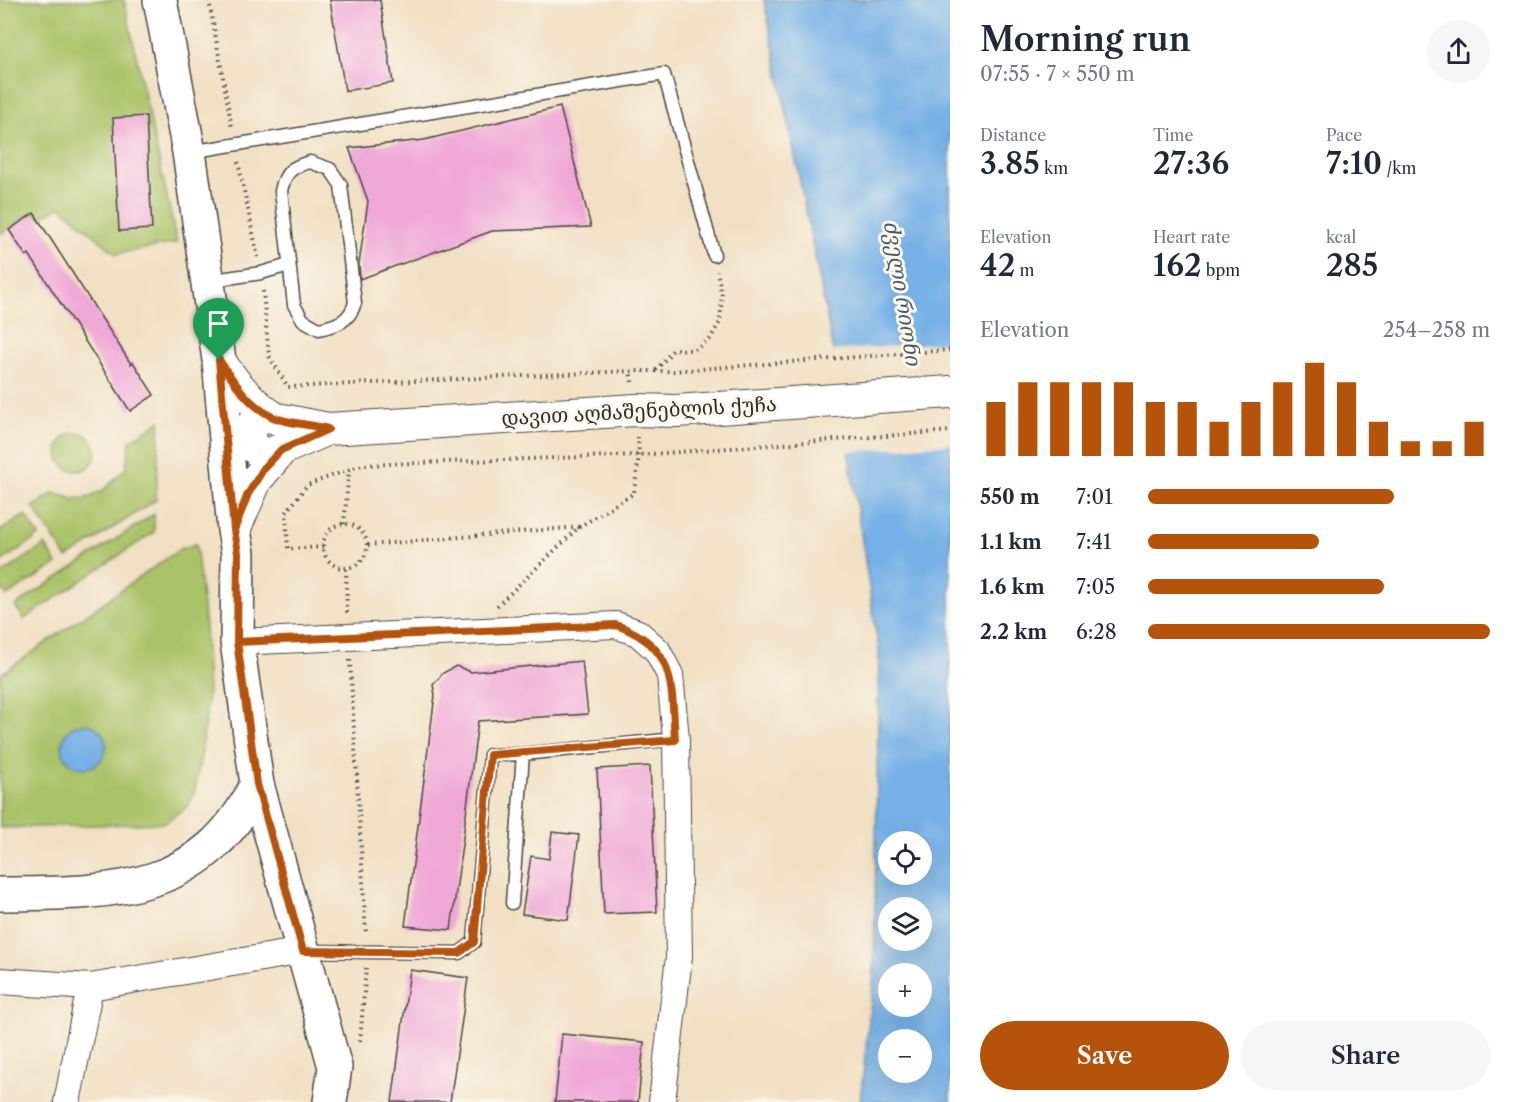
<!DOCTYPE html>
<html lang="en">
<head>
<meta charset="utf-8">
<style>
  :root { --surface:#fff; --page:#f6f6f7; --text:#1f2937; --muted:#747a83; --accent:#b45309 }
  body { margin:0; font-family:"Libre Caslon Text","Noto Serif Georgian",serif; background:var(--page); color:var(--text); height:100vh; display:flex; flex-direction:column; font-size:22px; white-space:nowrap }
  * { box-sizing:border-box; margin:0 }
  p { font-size:20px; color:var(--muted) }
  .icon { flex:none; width:33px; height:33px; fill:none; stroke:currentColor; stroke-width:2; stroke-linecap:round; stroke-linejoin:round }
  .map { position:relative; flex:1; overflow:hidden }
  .side { display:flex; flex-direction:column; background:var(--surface); width:570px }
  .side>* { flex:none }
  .tools { position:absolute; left:878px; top:831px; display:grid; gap:12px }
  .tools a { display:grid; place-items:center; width:54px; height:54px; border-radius:50%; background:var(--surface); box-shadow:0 6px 24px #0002; font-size:30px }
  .pin { position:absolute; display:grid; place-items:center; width:51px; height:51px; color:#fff; margin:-62px -26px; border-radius:50% 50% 50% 0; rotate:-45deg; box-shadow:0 0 6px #0007 }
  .pin .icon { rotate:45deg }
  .round { display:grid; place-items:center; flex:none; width:63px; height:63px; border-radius:32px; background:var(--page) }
  .overview { display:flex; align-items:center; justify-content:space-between; height:102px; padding:0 30px }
  h1 { font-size:33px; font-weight:600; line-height:45px }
  .stats { display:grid; grid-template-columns:repeat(3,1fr); gap:9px; height:102px; padding:6px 30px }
  .stats div { display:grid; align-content:center }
  .stats b { font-size:30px; font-weight:600 }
  .stats small { font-size:16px; font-weight:400 }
  .stats p { font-size:16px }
  .chart { height:168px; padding:12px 30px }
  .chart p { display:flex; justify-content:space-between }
  .chart svg { width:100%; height:108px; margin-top:6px; stroke:var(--accent); stroke-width:6 }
  .primary-button { display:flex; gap:12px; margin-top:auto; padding:12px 30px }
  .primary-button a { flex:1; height:69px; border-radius:36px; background:var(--accent); color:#fff; font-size:24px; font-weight:600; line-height:69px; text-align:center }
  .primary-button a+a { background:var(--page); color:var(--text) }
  ul { padding:0 30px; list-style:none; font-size:20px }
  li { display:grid; grid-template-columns:96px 72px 1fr; align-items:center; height:45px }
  li i { height:15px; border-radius:8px; background:var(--accent) }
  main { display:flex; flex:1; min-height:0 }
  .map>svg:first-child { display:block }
  .green { fill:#aac368; stroke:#6a774a; stroke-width:1.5 }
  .water { fill:#75b0e6; stroke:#506e88; stroke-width:1.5; fill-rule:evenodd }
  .pier { fill:#f1e0c3 }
  .building { fill:#f0a9d7 }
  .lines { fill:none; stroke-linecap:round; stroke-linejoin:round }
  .service-casing { stroke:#494642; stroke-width:15 }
  .minor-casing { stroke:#494642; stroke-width:28 }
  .tertiary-casing { stroke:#494642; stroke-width:34 }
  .secondary-casing { stroke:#494642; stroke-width:36 }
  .path { stroke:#494642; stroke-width:4; stroke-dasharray:1.5 4.5; stroke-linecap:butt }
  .service { stroke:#fff; stroke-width:12 }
  .minor { stroke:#fff; stroke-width:26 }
  .tertiary { stroke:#fff; stroke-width:32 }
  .secondary { stroke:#fff; stroke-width:33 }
  .route-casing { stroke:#fff; stroke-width:12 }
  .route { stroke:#b45309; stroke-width:8 }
  .labels { text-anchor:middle; stroke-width:6; stroke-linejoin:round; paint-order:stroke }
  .street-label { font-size:20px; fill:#2b2b2b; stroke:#fbf7ec }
  .water-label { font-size:21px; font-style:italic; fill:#455a6c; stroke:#fbf7ec }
</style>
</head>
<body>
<main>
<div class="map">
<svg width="950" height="1102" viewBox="0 0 950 1102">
  <rect width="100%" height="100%" fill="#fbf7ec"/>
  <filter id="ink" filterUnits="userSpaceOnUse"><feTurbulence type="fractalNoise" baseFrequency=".0167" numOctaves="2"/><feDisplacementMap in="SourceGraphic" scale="12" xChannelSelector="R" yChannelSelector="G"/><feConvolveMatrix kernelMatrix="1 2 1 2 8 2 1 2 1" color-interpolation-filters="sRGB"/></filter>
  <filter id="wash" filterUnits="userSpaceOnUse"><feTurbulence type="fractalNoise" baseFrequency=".008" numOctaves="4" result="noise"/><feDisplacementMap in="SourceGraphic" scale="24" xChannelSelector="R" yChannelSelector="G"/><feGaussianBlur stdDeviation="1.35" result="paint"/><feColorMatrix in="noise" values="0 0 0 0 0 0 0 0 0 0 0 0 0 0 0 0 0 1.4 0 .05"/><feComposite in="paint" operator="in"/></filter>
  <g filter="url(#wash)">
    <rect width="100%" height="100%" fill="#f1e0c3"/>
    <path class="green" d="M 0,0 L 124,0 L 177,243 L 116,254 L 60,206 L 41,218 L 34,213 L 0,234 Z
      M 160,421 L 156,500 L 67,558 L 33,507 L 53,493 L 74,499 L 91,497 L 106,488 L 126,468 L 130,441 Z
      M58 452a19 19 0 1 1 38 0a19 19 0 1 1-38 0Z
      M 154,514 L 154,532 L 24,619 L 15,606 Z
      M 25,515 L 39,536 L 0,562 L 0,531 Z
      M 196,544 L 205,627 L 208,692 L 202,750 L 195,790 L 188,806 L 164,823 L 0,828 L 0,675 L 180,549 Z
      M 45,545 L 57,564 L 7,596 L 0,585 L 0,575 Z"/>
    <path class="water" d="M 764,0 L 950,0 L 950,1102 L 860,1102 L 874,975 L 879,652 L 831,338 ZM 888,842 L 921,842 L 921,874 L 888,874 ZM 888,908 L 921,908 L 921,940 L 888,940 ZM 888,974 L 921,974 L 921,1006 L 888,1006 ZM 888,1040 L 921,1040 L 921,1072 L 888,1072 Z
      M62 746a22 22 0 1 1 44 0a22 22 0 1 1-44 0Z"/>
    <path class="pier" d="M 950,342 L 950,444 L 845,452 L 830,351 Z"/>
    <g id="blocks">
      <path class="building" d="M 330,0 L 380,0 L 393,83 L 345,91 Z
        M 560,107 L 591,227 L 492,231 L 360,279 L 359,264 L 368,201 L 349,148 L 424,140 Z
        M 146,116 L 152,229 L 119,231 L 113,118 Z
        M 34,213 L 131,364 L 133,362 L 154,395 L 130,411 L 29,254 L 26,256 L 9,230 Z
        M 582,661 L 588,714 L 478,721 L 451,930 L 405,926 L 435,695 L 433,685 L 443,673 L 456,666 L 471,672 Z
        M 650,766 L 657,912 L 604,914 L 597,769 Z
        M 552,832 L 579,835 L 568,920 L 522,914 L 531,856 L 549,859 Z
        M 410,970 L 468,978 L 450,1102 L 392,1102 Z
        M 562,1034 L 644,1042 L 638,1102 L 555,1102 Z"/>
    </g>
  </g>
  <g filter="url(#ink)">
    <use href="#blocks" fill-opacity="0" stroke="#494642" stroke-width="1.5"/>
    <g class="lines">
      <g class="service-casing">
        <path id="service" d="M 190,152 L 664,74 L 714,255
          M 310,162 L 330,169 L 341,185 L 355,303 C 349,322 337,325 319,329 L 303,320 L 294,305 L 281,191 C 285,172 291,167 310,162 Z
          M 208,281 L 261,273 L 289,265
          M 512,903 L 523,754 L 676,739
          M 304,951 L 459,953 L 474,942 L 490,755 L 523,754"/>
      </g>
      <g class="minor-casing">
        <path id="minor" d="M 237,642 L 616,625 L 638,633 L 657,650 L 670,675 L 676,739 L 679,957 L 662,1102
          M 0,981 L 90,987 L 303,951
          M 67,1102 L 90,987"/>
      </g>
      <g class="tertiary-casing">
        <path id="tertiary" d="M 219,360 C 234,384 250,402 274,418
          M 328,429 L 273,453 L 263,454 C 246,445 246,426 262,416 L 328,429 L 636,410 L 676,411 L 950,392
          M 234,530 L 256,480 L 281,450"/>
      </g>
      <g class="secondary-casing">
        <path id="secondary" d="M 160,0 L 189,152 L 219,360 L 234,530 L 238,553 L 237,642 L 257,784 L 335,1067 L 330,1102
          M 0,894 C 109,893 203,896 257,784"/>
      </g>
      <path class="path" d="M 209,0 L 232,128
        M 238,162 L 258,257
        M 263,291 L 269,356 L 288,387 L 630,371
        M 656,370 L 674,349 L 694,350 L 710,339 L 720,322 L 722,295 L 717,271
        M 632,382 L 630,371 L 673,371 L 950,350
        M323 546a22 22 0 1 1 44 0a22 22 0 1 1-44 0Z
        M 344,524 L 349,470
        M 579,527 L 634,493 L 639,455 L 638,437
        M 368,545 L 579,527 L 497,606
        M 323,547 L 288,549 L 286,513 L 307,485 L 362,465 L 639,455 L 950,431
        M 346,569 L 347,613
        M 350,660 L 366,934
        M 360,1041 L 366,968"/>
      <use href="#service" class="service"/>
      <use href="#minor" class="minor"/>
      <use href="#tertiary" class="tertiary"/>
      <use href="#secondary" class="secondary"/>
    </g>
  </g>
  <g class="lines" filter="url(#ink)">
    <g class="route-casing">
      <path id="route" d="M 219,360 L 234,530 L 238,553 L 237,642 L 257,784 L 303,951 L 459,953 L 474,942 L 490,755 L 675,740 C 671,685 677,646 616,625 L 237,642 L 238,553 L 234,530 L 248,494 L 264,468 L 281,450 L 328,429 C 311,424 289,424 273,417 C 249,406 233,381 219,360"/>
    </g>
    <use href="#route" class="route"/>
  </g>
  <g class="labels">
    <g class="street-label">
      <text transform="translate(639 411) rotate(-3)" y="7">დავით აღმაშენებლის ქუჩა</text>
    </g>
    <g class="water-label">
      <text transform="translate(902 293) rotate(81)" y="7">ძველი რიონი</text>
    </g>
  </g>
</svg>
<div class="tools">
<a><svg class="icon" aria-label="locate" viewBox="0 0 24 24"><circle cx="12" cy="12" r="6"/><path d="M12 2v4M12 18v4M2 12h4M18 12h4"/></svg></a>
<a><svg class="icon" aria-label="layers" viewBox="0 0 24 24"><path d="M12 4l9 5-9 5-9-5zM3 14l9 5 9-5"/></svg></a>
<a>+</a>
<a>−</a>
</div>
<div class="pin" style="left:219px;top:360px;background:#1e9e55"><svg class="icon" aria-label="arrive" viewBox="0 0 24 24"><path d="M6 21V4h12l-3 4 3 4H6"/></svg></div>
</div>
<section class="side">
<div class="overview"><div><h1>Morning run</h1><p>07:55 · 7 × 550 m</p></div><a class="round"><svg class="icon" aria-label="share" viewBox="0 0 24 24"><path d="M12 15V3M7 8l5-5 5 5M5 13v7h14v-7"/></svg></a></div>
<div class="stats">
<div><p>Distance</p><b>3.85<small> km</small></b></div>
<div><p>Time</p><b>27:36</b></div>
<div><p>Pace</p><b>7:10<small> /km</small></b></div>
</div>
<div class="stats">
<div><p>Elevation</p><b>42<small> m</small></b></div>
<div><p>Heart rate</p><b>162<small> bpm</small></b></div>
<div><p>kcal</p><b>285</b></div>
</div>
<div class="chart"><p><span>Elevation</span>254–258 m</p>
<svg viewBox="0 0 160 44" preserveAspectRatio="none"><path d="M5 44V22M15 44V14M25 44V14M35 44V14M45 44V14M55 44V22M65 44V22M75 44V30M85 44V22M95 44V14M105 44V6M115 44V14M125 44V30M135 44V38M145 44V38M155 44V30"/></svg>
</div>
<ul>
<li><b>550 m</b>7:01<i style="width:72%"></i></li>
<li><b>1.1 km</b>7:41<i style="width:50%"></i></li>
<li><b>1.6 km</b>7:05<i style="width:69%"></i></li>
<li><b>2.2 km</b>6:28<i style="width:100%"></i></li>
</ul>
<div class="primary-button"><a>Save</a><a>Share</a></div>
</section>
</main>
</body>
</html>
